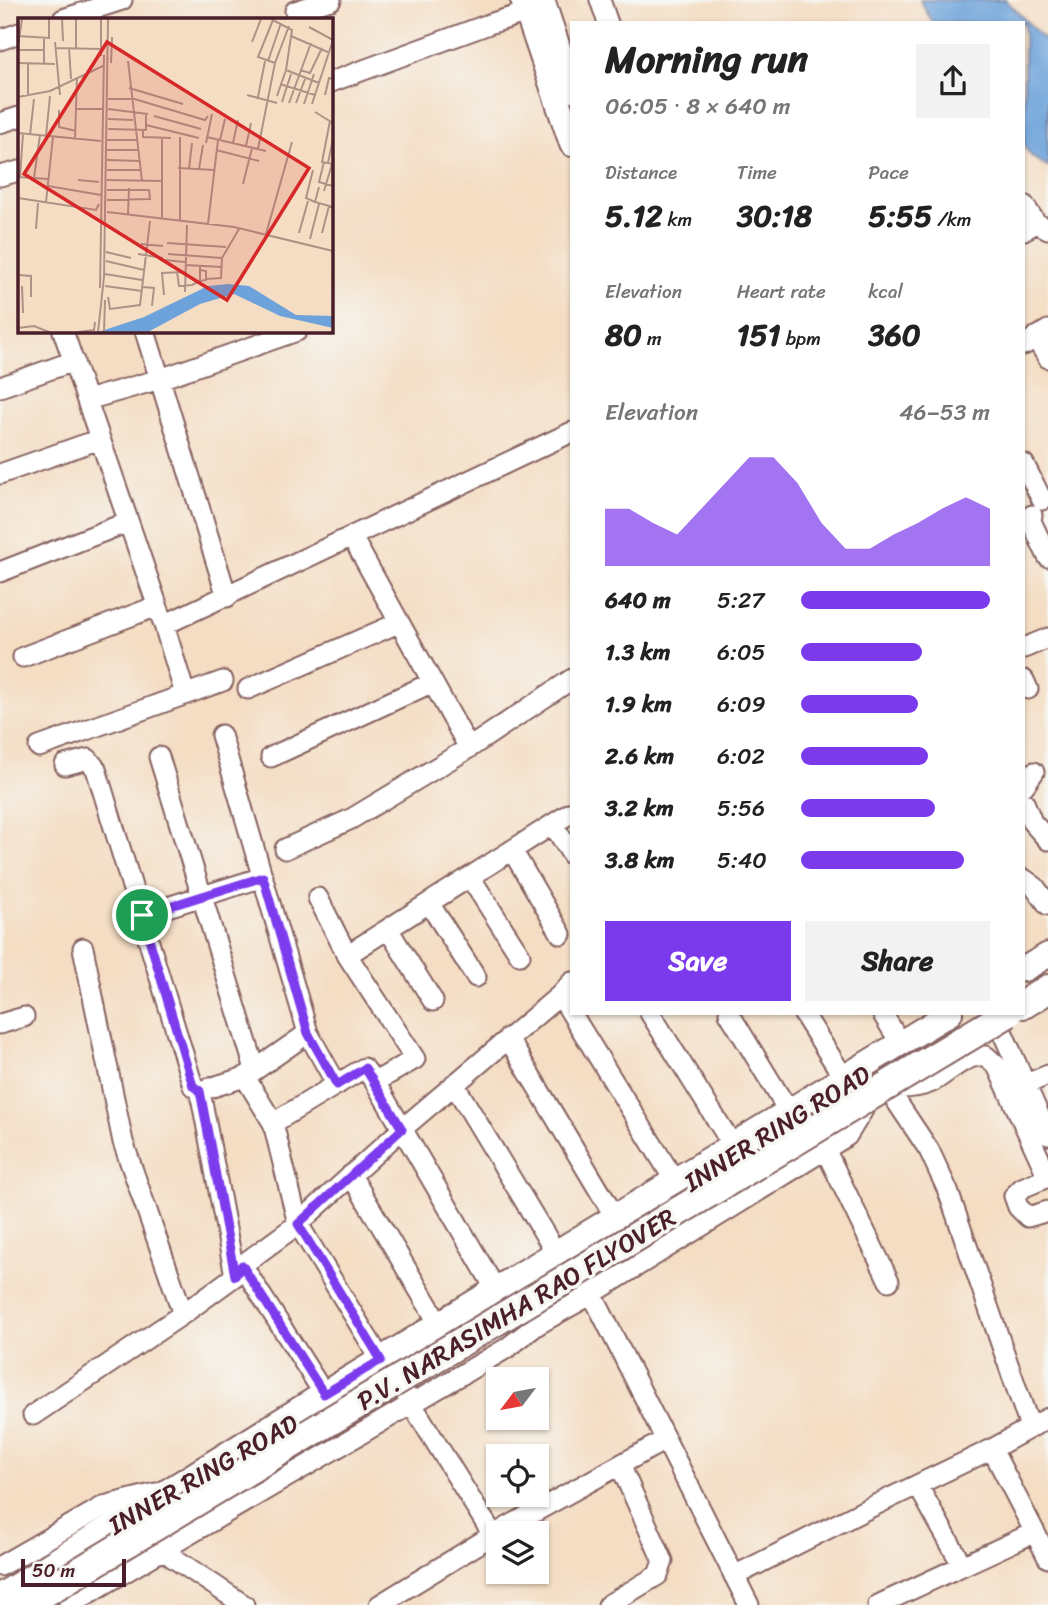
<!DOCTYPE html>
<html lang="en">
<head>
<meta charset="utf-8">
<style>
  :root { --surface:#fff; --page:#f2f2f2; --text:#222; --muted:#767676; --accent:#7c3aed }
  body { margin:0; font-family:Sriracha,sans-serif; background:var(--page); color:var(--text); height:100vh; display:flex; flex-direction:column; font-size:26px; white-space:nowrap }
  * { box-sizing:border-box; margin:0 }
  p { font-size:23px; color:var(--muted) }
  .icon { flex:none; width:38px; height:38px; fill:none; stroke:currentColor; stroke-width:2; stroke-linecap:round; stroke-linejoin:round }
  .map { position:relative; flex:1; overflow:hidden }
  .drawer { position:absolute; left:570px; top:21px; width:455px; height:994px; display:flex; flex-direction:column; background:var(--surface); border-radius:0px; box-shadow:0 2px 5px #0004 }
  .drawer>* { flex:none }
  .needle { width:46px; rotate:238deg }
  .controls { position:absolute; left:486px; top:1367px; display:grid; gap:14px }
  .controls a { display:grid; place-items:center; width:63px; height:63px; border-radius:0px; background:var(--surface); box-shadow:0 2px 5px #0004; font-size:35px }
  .scale { position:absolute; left:21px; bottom:18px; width:105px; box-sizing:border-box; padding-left:7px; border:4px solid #4a1f2b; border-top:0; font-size:19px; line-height:24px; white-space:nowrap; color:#4a1f2b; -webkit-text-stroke:5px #f6f6f2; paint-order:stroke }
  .pin { position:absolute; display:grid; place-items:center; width:60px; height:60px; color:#fff; margin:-30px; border:4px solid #fff; border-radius:50%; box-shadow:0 2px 7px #0007 }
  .round { display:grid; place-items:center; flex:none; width:74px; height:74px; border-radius:0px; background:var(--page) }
  .summary { display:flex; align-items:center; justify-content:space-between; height:119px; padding:0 35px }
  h1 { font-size:38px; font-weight:700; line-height:52px }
  .metrics { display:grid; grid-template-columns:repeat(3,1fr); gap:10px; height:119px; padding:7px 35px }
  .metrics div { display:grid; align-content:center }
  .metrics b { font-size:30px; font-weight:700 }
  .metrics small { font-size:19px; font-weight:400 }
  .metrics p { font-size:19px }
  .chart { height:196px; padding:14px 35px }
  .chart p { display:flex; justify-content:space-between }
  .chart svg { width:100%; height:126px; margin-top:7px; fill:var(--accent); opacity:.7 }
  .primary-button { display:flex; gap:14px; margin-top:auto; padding:14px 35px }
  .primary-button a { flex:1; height:80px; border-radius:0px; background:var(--accent); color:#fff; font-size:28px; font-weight:700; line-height:80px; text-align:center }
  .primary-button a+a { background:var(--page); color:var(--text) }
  ul { padding:0 35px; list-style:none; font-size:23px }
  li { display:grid; grid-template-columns:112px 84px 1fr; align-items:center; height:52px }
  li i { height:18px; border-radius:9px; background:var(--accent) }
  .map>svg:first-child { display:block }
  .water { fill:#6da3da; stroke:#5c6182; stroke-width:2 }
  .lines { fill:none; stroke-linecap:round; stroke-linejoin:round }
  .minor-casing { stroke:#866260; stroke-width:23 }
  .major-casing { stroke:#866260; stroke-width:28 }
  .highway-casing { stroke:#866260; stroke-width:32 }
  .minor { stroke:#fff; stroke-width:19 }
  .major { stroke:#fff; stroke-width:24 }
  .highway { stroke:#fff; stroke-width:28 }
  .highway-bridge-casing { stroke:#866260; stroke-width:32; stroke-linecap:butt }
  .highway-bridge { stroke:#fff; stroke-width:28 }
  .route-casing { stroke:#fff; stroke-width:14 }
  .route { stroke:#7c3aed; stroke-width:9 }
  .labels { text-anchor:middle; stroke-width:7; stroke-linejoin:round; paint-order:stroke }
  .street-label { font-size:26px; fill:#4a1f2b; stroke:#f6f6f2 }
  .inset-road { fill:none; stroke:#b09186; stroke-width:2 }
  .view { fill:#d62828; fill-opacity:0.15; stroke:#d62828; stroke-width:3.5 }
  .inset-edge { fill:none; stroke:#4a1f2b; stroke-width:3.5 }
</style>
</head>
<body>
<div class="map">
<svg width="1048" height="1605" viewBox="0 0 1048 1605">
  <rect width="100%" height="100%" fill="#f6f6f2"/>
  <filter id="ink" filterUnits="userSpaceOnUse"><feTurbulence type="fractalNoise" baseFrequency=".0143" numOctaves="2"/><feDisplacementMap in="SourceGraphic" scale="14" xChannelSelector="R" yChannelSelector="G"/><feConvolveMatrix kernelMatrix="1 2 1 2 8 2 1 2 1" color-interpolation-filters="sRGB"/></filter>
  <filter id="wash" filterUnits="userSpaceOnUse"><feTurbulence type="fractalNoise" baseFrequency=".00686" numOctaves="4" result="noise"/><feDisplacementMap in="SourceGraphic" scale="28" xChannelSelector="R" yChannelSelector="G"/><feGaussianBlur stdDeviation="1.57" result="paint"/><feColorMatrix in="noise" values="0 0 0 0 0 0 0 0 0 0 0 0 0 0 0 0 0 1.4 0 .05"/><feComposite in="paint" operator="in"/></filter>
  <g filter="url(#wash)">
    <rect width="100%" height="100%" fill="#f4ddc3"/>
    <path class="water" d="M 920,0 L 1006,0 L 1048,44 L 1048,167 L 1032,157 L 1024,146 L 1024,23 L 933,23 Z"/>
  </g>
  <g filter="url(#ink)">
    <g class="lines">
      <g class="minor-casing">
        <path id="minor" d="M 600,0 L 608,23
          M 295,11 L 331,0
          M 63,19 L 122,0
          M 0,40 L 19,33
          M 331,82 L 489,24 L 528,12
          M 0,123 L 19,117
          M 0,176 L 19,171
          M 1024,205 L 1036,223
          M 1024,230 L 1036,223 L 1048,229
          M 63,331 L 164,625 L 185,694
          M 145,331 L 227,597
          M 1035,337 L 1048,358
          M 1024,345 L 1048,330
          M 0,387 L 74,361
          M 87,400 L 160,379 L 297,331
          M 1024,464 L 1042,500
          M 0,474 L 100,439
          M 1032,515 L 1031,521 L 1048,557
          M 352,537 L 469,748
          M 0,572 L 128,522
          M 164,625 L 572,432
          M 1024,648 L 1048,638
          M 23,657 L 157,606
          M 1024,680 L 1028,689
          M 248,689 L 398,623
          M 221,735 L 308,1033 L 337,1085
          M 39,747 L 223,681
          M 159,757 L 255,1069
          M 271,757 L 431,683
          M 65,765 L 88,759 L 96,769 L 193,1086 L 200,1091 L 235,1276
          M 1024,786 L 1034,772
          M 1024,802 L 1032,822 L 1048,840
          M 553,824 L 572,855
          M 285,849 L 351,819 L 469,748 L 572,679
          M 512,850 L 561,934
          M 470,877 L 520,955
          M 1024,879 L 1035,887 L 1048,905
          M 318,898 L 347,955 L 415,1059 L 375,1082
          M 429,903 L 476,977
          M 142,915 L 263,877
          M 388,929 L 433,1001
          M 83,948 L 123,1142 L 183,1314
          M 347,955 L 572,812
          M 560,995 L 675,1181
          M 650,1013 L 733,1146
          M 729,1013 L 789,1112
          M 803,1013 L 844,1078
          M 882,1013 L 901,1044
          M 0,1024 L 24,1017
          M 1001,1029 L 1048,1135
          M 508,1038 L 615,1217
          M 245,1077 L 273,1123 L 298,1224 L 381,1360
          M 454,1084 L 556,1253
          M 1024,1085 L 1048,1075
          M 899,1088 C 911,1088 921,1087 932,1082 C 948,1073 967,1053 986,1056 L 997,1066 L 1048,1177
          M 200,1091 L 245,1077 L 308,1033
          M 891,1093 L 929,1150 L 948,1191 L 1030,1427
          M 273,1123 L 364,1068 L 375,1082 L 496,1290
          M 825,1149 L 889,1281
          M 351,1175 L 439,1324
          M 1048,1177 L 1022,1188 L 1014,1196 L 1018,1207 L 1028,1217 L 1048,1211
          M 242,1265 L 324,1394
          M 587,1284 L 749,1605
          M 405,1393 L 493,1535
          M 33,1415 L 183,1314 L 235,1276 L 242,1265 L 298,1224 L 402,1129 L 560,995 L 572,982
          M 992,1449 L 1048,1558
          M 918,1486 L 957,1556
          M 155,1542 L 172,1557 L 244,1605
          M 0,1566 L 104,1506 L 156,1493
          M 734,1576 L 867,1509 L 992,1449 L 1048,1418
          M 69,1605 L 507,1348 L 537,1325 L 592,1294 L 847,1136 L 863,1110
          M 379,1605 L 493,1535 L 665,1440
          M 608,1605 L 658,1575 L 663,1561 L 620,1465
          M 878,1605 L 1035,1532"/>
      </g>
      <g class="major-casing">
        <path id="major" d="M 523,0 L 572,144
          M 542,0 L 572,89
          M 1024,969 L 1048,955
          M 25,1580 L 324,1394 L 950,1013"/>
      </g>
      <g class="highway-casing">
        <path id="highway" d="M 1024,1004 L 1048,989"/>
      </g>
      <use href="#minor" class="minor"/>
      <use href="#major" class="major"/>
      <use href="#highway" class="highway"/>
      <g class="highway-bridge-casing">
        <path id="highway-bridge" d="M 0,1598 L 43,1572
          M 24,1605 L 1008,1013"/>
      </g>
      <use href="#highway-bridge" class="highway-bridge"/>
    </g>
  </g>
  <g class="lines" filter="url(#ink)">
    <g class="route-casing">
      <path id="route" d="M 263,877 L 308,1033 L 337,1085 L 365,1068 L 402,1129 L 298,1224 L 381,1360 L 324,1394 L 242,1265 L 235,1276 L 200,1091 L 193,1086 L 142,915 Z"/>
    </g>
    <use href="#route" class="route"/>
  </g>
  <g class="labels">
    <g class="street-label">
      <text transform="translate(777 1128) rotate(-32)" y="9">INNER RING ROAD</text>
      <text transform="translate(516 1309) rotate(-31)" y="9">P.V. NARASIMHA RAO FLYOVER</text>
      <text transform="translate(203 1474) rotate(-30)" y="9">INNER RING ROAD</text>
    </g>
  </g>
  <g transform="translate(18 18)">
    <rect width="315" height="315" fill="#f4ddc3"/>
    <path d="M 210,266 L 231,268 L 278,297 L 315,298 L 315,310 L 262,298 L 216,276 L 182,286 L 130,314 L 80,314 L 126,299 L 190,268 Z" fill="#6da3da"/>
    <path class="inset-road" d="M 44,1 L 45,23M 58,1 L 58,31M 253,1 L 274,12 L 268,52 L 301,65M 291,9 L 315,22M 0,18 L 31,20 L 31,1M 273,18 L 312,35M 37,24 L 42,77M 234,24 L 243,1M 0,28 L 4,1M 37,30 L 83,31M 51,30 L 53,61M 0,32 L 26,32M 83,38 L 83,1M 110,43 L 124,163M 250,43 L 263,5M 0,45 L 37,46M 26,45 L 26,20M 93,45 L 94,19M 257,45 L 271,8M 282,52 L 292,55 L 304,30M 262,66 L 297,77M 111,70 L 165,86M 229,77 L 259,85M 307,77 L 311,60 L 315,61M 10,78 L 10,46M 259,78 L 268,52M 0,79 L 32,73 L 85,48M 240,79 L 247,43M 113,80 L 187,102 L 190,98M 90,81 L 113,81M 264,84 L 273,56M 271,85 L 293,25M 278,85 L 287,61M 286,86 L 296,56M 294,86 L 315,22M 59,91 L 84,91M 90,91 L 130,96M 41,92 L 41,109 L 58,113M 297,94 L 315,105M 136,98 L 183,111M 90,101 L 115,102M 312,103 L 304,144 L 315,146M 128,107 L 181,120M 90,111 L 128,112 L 128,96M 125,112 L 125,119 L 153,120M 0,115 L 83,123M 12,117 L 16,81M 28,118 L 32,78M 144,119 L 144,200M 189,119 L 248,133M 57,121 L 59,59M 89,122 L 119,122M 202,122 L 207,101M 188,125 L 194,96M 215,125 L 220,102M 228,128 L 233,105M 240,131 L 257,45 L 240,39 L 255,2M 89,132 L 120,132M 198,132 L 241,143M 89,142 L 122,143M 306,144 L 301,164 L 315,168M 310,145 L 315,121M 160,150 L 196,152M 171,151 L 174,125M 181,151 L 185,127M 89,152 L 123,152M 295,152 L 288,180 L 297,184M 0,159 L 30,161M 2,159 L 5,116M 16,160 L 22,117M 60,162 L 81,164M 89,162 L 144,163M 225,166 L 234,130M 30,168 L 83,177M 301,169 L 297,184 L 315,189M 306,173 L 314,146M 0,180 L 78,192 L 81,186M 89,182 L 132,181 L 131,172 L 89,172M 28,184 L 35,119M 89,194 L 216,209 L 315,233M 110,196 L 111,170M 162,202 L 162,119M 190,206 L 200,122M 18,211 L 20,185M 281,215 L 290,183M 304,215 L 311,188M 248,216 L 274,124M 292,221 L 301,186M 149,225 L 208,229M 123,226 L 145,228M 88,234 L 113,240M 120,236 L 145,240M 150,236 L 204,240M 146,242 L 167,244M 88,243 L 126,252M 167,247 L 203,249M 159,254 L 161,268 L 174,267 L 182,263 L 182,247M 87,256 L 124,262M 0,257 L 13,258 L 13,279M 188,261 L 203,260 L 204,240 L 221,211M 182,263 L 188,262 L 188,253 L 182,252M 4,268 L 5,295M 87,268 L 124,273M 125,269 L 136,270 L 134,288M 82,270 L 86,37M 167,274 L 169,207M 146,277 L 144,255 L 167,254M 90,279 L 92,291 L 122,287 L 132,203M 0,310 L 16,308 L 31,314M 60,314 L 76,312 L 77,304M 80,314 L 86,259 L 90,1M 86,314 L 87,282"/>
    <path class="view" d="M 89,24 L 291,150 L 209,282 L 6,156 Z"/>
    <rect width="315" height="315" class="inset-edge"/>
  </g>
</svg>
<div class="controls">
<a><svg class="needle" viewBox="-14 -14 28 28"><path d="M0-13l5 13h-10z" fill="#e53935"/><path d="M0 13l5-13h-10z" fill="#767676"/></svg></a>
<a><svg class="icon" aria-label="locate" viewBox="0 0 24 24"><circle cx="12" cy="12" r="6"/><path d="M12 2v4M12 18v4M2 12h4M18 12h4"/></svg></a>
<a><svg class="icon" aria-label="layers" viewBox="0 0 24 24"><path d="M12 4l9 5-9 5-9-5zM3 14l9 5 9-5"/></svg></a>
</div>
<div class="scale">50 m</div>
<div class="pin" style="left:142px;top:915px;background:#1e9e55"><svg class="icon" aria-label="arrive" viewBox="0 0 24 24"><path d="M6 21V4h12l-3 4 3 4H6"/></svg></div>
<section class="drawer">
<div class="summary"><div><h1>Morning run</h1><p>06:05 · 8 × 640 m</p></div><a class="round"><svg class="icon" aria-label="share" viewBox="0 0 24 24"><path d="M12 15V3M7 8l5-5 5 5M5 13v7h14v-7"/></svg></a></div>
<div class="metrics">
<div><p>Distance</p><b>5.12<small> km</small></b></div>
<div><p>Time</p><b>30:18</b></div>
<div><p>Pace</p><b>5:55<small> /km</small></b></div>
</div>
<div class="metrics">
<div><p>Elevation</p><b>80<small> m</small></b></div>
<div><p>Heart rate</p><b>151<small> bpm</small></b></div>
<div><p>kcal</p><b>360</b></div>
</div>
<div class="chart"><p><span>Elevation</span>46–53 m</p>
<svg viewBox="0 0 160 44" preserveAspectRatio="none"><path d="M0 44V24L10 24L20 29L30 33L40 24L50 15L60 6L70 6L80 15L90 29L100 38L110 38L120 33L130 29L140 24L150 20L160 24V44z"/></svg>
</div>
<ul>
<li><b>640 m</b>5:27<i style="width:100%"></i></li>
<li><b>1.3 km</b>6:05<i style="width:64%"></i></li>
<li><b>1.9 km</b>6:09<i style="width:62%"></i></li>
<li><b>2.6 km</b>6:02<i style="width:67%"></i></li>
<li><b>3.2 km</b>5:56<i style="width:71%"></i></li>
<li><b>3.8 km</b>5:40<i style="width:86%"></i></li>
</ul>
<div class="primary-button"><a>Save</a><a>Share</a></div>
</section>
</div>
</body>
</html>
